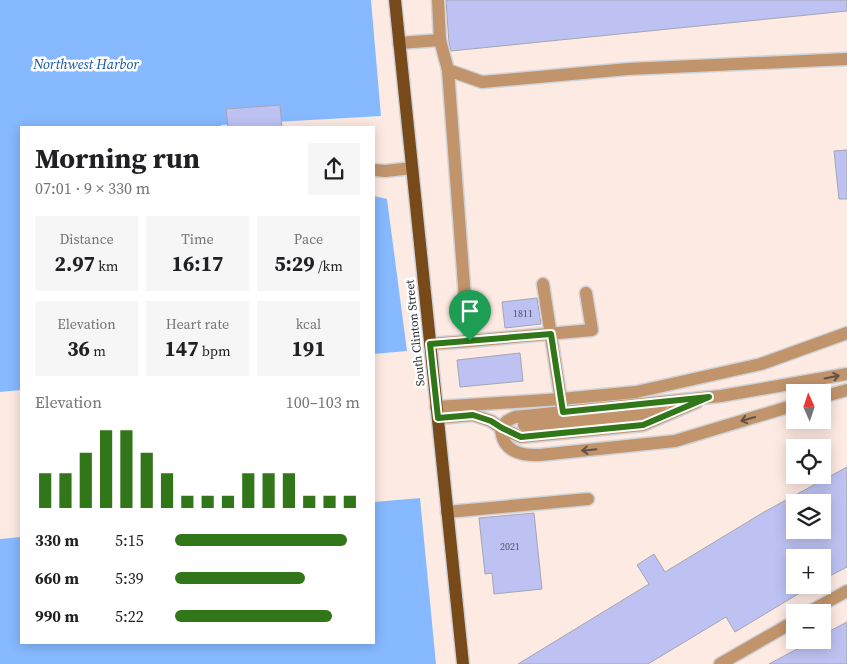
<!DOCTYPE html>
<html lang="en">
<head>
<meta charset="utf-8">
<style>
  :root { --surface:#fff; --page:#f6f6f6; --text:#202124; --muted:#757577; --accent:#31771a }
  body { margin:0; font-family:"Source Serif 4",serif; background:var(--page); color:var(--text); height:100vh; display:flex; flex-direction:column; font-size:19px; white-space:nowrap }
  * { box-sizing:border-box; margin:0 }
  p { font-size:16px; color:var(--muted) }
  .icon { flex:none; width:28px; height:28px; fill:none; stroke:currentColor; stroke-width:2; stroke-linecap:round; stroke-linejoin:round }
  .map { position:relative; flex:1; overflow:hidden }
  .panel { position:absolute; left:20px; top:126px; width:355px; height:518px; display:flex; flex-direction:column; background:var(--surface); border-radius:0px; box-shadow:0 2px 12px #0003 }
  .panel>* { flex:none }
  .needle { width:32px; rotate:357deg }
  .fabs { position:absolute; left:786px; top:384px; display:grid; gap:10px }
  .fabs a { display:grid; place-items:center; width:45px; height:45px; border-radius:0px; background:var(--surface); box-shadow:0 2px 12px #0003; font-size:25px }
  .pin { position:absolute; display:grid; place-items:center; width:42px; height:42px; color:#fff; margin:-51px -21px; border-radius:50% 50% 50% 0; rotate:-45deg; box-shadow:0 0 5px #0007 }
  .pin .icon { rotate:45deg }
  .round { display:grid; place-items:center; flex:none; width:52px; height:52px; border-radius:0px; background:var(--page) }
  .head { display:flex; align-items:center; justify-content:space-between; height:85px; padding:0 15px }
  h1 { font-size:28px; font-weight:700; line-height:38px }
  .metrics { display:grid; grid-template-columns:repeat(3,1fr); gap:8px; height:85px; padding:5px 15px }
  .metrics div { display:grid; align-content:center; border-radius:0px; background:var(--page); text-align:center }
  .metrics b { font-size:21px; font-weight:700 }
  .metrics small { font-size:14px; font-weight:400 }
  .metrics p { font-size:14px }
  .chart { height:140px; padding:10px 15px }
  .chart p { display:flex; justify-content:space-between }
  .chart svg { width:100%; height:90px; margin-top:5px; stroke:var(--accent); stroke-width:6 }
  ul { padding:0 15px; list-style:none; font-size:16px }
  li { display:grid; grid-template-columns:80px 60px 1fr; align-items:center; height:38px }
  li i { height:12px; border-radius:6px; background:var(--accent) }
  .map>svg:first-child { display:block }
  .industrial { fill:#fdeae2; fill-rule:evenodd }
  .water { fill:#86b9ff }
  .building { fill:#bdc2f3; stroke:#a4a6b1; fill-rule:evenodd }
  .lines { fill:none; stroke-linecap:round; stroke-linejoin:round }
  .minor-casing { stroke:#cfd4da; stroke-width:15 }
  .major-casing { stroke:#cfd4da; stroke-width:15 }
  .minor { stroke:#c2946b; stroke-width:12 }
  .major { stroke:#784a19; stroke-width:12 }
  .oneway { stroke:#605246 }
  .route-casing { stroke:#fff; stroke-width:10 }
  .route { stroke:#31771a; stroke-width:6 }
  .labels { text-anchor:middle; stroke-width:5; stroke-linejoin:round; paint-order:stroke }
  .number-label { font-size:10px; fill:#505362 }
  .street-label { font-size:12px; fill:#2b2e32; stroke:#fff }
  .water-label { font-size:14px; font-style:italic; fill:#1152a2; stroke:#fff }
</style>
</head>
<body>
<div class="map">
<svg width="847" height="664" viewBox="0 0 847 664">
  <rect width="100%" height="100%" fill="#f3f9ff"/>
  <path class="industrial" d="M 371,0 L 847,0 L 847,664 L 436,664 L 420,498 L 374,502 L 374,354 L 407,351 L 387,200 L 374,196 L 374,128 L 220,128 L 220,125 L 381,116 ZM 795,392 L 822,392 L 822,420 L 795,420 ZM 795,448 L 822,448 L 822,475 L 795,475 ZM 795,502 L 822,502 L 822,530 L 795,530 ZM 795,558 L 822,558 L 822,585 L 795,585 ZM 795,612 L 822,612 L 822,640 L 795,640 Z
    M 21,390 L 21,537 L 0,539 L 0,392 Z"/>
  <path class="water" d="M 0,0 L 371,0 L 381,116 L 221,125 L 220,128 L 21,128 L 21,390 L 0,392 Z
    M 374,196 L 387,199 L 407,351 L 374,354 Z
    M 420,498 L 436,664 L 0,664 L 0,539 L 21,537 L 21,642 L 374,642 L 374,502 Z"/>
  <path class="building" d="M 446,0 L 847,0 L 847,11 L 451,51 L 449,43 Z
    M 280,105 L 282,128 L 228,128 L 226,109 Z
    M 847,150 L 847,199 L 839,199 L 834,151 Z
    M 537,298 L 541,324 L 505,328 L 502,302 Z
    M 520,353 L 523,381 L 460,387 L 457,360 Z
    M 847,467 L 847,567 L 822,580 L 822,558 L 795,558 L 795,585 L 813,585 L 735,632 L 726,617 L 648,664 L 518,664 L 649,584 L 637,565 L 654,554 L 665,572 L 764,512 ZM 795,502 L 822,502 L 822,530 L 795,530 Z
    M 534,513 L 542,589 L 494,594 L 492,573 L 485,574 L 479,518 Z
    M 847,622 L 847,664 L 769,664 L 814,640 L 822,640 L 822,635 Z"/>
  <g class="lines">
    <g class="minor-casing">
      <path id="minor" d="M 440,40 L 448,70 L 482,82 L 628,69 L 847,59
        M 399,43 L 440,40 L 438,0
        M 448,70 L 465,299 L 470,341 L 592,330 L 586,293
        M 374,170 L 385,171 L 412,168
        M 543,284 L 562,407
        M 430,344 L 470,341
        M 822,397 L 847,390
        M 795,405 L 675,441 L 540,455 C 520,456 502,451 501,428 L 507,421 L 515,417 L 721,396 L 847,374
        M 436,407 L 561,399 L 636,392 L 761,364 L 847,333
        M 438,418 L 473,415 L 491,421 L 501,428 L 521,437 L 643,425 L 697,402
        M 524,425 L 638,415 L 660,407
        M 447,512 L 588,499
        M 809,612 L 847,591
        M 720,664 L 795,621"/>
    </g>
    <g class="major-casing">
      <path id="major" d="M 395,0 L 463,664"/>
    </g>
    <use href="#minor" class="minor"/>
    <use href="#major" class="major"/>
  </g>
  <defs><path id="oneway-shaft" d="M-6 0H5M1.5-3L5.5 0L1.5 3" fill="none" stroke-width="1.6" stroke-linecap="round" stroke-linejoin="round" transform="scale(1.25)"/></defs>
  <g class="oneway">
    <use href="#oneway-shaft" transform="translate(832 377) rotate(-12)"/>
    <use href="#oneway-shaft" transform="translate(748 419) rotate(164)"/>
    <use href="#oneway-shaft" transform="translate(589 450) rotate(174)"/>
  </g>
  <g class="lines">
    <g class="route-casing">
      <path id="route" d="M 551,334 L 563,412 L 709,397 L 643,425 L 521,437 L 502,428 L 491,421 L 473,415 L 438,418 L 430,344 Z"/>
    </g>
    <use href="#route" class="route"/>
  </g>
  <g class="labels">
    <g class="number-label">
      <text x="523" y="317">1811</text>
      <text x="510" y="550">2021</text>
    </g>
    <g class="street-label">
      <text transform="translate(415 333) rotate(-96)" y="4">South Clinton Street</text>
    </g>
    <g class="water-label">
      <text x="86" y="69">Northwest Harbor</text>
    </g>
  </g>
</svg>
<div class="fabs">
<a><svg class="needle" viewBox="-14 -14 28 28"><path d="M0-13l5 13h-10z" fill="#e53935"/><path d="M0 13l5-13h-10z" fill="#757577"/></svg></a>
<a><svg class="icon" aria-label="locate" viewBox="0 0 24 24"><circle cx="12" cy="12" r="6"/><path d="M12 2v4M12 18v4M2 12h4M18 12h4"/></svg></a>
<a><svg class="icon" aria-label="layers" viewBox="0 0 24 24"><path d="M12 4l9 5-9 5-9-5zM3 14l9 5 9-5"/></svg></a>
<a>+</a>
<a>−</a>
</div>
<div class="pin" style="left:470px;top:341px;background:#1e9e55"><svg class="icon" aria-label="arrive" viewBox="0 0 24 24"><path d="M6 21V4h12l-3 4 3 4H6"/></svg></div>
<section class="panel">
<div class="head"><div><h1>Morning run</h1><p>07:01 · 9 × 330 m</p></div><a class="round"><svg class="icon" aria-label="share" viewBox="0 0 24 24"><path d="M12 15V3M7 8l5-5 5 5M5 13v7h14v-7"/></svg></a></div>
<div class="metrics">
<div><p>Distance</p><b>2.97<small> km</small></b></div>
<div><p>Time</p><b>16:17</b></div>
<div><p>Pace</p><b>5:29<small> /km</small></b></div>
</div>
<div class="metrics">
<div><p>Elevation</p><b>36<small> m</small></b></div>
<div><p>Heart rate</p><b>147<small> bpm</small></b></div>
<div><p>kcal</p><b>191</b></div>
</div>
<div class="chart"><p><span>Elevation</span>100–103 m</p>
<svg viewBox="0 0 160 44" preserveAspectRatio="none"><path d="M5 44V27M15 44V27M25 44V17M35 44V6M45 44V6M55 44V17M65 44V27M75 44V38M85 44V38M95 44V38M105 44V27M115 44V27M125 44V27M135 44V38M145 44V38M155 44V38"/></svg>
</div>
<ul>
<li><b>330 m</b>5:15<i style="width:93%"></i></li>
<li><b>660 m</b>5:39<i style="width:70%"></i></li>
<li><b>990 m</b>5:22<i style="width:85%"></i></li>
</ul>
</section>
</div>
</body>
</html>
